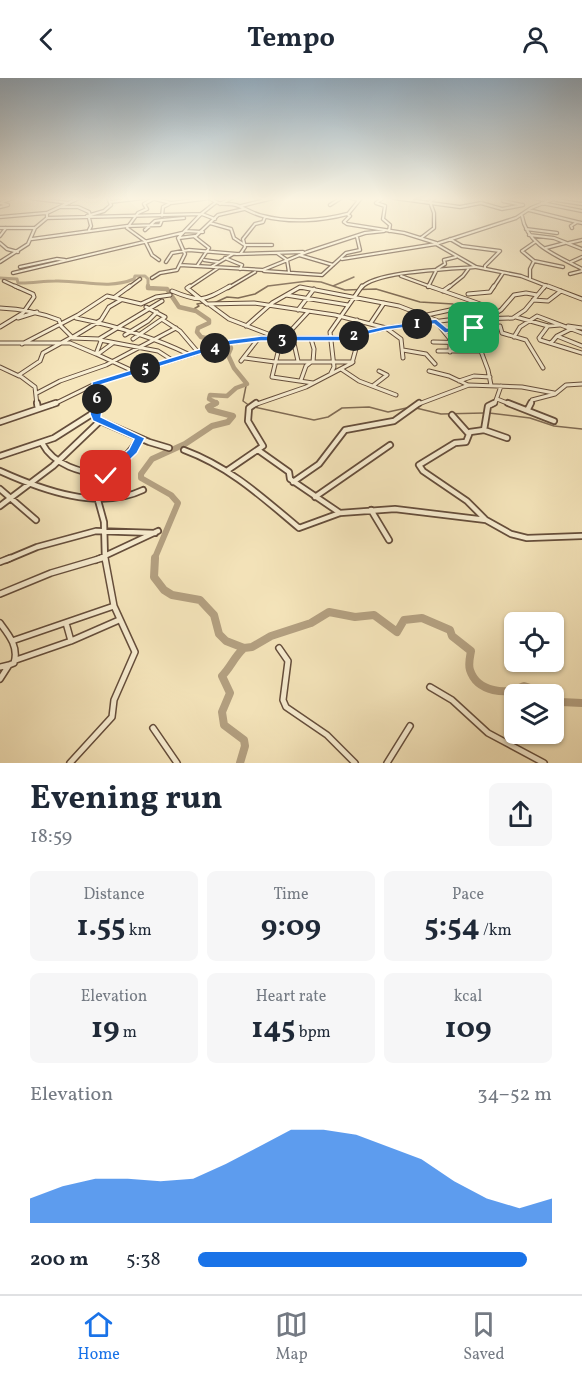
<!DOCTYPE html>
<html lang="en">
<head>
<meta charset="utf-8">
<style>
  :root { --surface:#fff; --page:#f6f6f7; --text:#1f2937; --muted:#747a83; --line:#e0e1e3; --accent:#1a73e8 }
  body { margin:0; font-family:Vollkorn,serif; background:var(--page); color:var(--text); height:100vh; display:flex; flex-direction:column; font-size:22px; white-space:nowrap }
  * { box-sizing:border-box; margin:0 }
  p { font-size:20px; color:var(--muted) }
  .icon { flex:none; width:33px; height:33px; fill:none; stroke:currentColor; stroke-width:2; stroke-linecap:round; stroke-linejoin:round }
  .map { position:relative; height:685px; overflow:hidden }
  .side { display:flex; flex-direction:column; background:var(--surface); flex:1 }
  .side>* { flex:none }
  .controls { position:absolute; left:504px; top:534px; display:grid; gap:12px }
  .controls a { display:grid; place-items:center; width:60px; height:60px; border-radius:9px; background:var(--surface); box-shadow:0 2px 4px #0004; font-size:30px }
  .pin { position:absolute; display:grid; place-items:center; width:51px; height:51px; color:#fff; margin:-26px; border-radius:12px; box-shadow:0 3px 9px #0006 }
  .km { position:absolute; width:30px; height:30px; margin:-15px; border-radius:50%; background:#222; color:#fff; font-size:16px; line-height:30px; text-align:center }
  .round { display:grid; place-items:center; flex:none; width:63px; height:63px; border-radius:9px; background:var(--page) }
  .headline { display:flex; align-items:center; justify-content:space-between; height:102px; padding:0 30px }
  h1 { font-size:33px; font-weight:700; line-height:45px }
  .stats { display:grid; grid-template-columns:repeat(3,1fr); gap:9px; height:102px; padding:6px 30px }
  .stats div { display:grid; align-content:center; border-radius:9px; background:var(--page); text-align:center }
  .stats b { font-size:30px; font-weight:700 }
  .stats small { font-size:16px; font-weight:400 }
  .stats p { font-size:16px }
  .chart { height:168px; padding:12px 30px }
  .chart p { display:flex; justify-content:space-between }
  .chart svg { width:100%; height:108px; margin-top:6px; fill:var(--accent); opacity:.7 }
  ul { padding:0 30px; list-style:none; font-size:20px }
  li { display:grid; grid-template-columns:96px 72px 1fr; align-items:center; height:45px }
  li i { height:15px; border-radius:8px; background:var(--accent) }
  header { display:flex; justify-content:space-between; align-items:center; height:78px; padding:0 30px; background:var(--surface); font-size:27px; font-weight:700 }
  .dock { display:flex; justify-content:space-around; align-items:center; height:84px; border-top:2px solid var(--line); background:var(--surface); font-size:16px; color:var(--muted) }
  .dock a { display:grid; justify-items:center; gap:3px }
  .dock .active { color:var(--accent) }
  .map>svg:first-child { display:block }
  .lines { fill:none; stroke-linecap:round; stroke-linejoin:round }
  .stream { stroke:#816c55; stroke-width:1.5 }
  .river-far3 { stroke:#b4a182; stroke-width:3 }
  .river-far2 { stroke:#b4a182; stroke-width:4.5 }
  .river-far1 { stroke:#b4a182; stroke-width:6 }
  .river { stroke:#b4a182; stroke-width:8 }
  .minor-far3-casing { stroke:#654e3c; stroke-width:4.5 }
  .minor-far2-casing { stroke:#654e3c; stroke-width:5 }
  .minor-far1-casing { stroke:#654e3c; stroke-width:8 }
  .minor-casing { stroke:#654e3c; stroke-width:8 }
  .minor-far3 { stroke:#f9efd3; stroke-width:2 }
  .minor-far2 { stroke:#f9efd3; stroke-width:3 }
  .minor-far1 { stroke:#f9efd3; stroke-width:4.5 }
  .minor { stroke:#f9efd3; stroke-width:5 }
  .route { fill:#1a73e8; stroke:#fff; stroke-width:1.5 }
</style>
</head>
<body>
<header><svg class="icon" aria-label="back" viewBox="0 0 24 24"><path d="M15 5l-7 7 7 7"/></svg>Tempo<svg class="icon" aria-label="person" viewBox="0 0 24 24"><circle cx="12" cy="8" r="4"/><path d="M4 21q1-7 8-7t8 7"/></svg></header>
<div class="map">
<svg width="582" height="685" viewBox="0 0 582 685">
  <rect width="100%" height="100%" fill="#f6e6bc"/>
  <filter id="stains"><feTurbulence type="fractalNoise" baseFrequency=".00333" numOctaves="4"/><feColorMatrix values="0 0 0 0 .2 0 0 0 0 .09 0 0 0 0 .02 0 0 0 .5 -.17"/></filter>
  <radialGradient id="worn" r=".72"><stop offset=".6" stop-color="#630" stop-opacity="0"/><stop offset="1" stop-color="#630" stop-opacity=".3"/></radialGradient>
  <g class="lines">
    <path class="stream" d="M 333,208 L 354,199
      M 214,225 L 227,219 L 238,220 L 255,216 L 268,208 L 308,203 L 321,204 L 345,212 L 376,211 L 420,224 L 453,226
      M 192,232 L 199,228 L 197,226 L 203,225
      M 246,308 L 243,323 L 250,328
      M 254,329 L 314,342 L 328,339 L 342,330 L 369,329 L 388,334 L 411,329
      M 416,330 L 441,336 L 484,335
      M 489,335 L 530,340 L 554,348 L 582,351"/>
    <path class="river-far3" d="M 0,200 L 17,201 L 18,205 L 22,205 C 33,205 44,203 55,203 C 82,202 108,212 134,201 L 135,198 L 145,198 L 148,201 L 148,210"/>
    <path class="river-far2" d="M 148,208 L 148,210 L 167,211 L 179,229 L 196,233 L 209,242 L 209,245 L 198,250 L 197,254 L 201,259 L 229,265 L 231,270 L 228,277 L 234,290 L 247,306 L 236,310 L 227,318 L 210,317 L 209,321 L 217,325 L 213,327"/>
    <path class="river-far1" d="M 154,482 L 178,425 L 171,417 L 141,400 L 141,396 L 152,381 L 185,366 L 212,348 L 228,344 L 233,338 L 210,332 L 208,329 L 216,325"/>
    <path class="river" d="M 155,480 L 154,499 L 164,512 L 172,517 L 200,522 L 214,537 L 219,556 L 226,563 L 244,570 L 252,569 L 271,558 L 311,545 L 329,534 L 355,539 L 374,537 L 397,554 L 404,542 L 422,540 L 450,552 L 452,558 L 471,573 C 470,579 468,586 470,592 C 477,614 507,618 524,608 L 549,616
      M 554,620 L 561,624 L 582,625
      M 240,685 L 245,668 L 244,662 L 224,647 L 222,634 L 230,615 L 222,598 C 231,589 234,579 244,570"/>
    <g class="minor-far3-casing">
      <path id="minor-far3" d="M 30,120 L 69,125
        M 155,120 L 144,126 L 147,131 L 138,135 L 127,150 L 145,163 L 152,177 L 159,182
        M 210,120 C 219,128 225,125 236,127 C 245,130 253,136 263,138 C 289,145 321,143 347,136 L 350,138 L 344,144 L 347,146 L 404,155 L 436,165
        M 351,120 L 359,122
        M 383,120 L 376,125 L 385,128 L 383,141 L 390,147 L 389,153
        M 394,120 L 460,129 L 481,125 L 502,131 L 523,127
        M 534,120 L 545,122
        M 155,121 L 171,125 L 210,120
        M 556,122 L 582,126
        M 503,123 L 522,127
        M 2,124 L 13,120
        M 110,124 L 143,120
        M 0,125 L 8,127 L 0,129
        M 542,125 L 582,133
        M 220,126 L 232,120
        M 330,127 L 341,120
        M 241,128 L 273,120
        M 61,129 L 78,129 L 89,134 L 90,137
        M 529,132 L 577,144
        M 348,136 L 361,120
        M 87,138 L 104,133 L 111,127 L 108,120
        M 162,138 L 163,129 L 169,126
        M 522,138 C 527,168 558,178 582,191
        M 0,139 L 46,135
        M 47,140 L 202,136 L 215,141
        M 89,140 L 91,148 L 89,152
        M 162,142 L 184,140
        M 210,145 L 231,151 L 234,160 L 243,166
        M 0,150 L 34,150
        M 572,150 L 571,148 L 577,144 L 582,145
        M 526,151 L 557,155
        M 145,152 L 155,143 L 162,142
        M 185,153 L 203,154
        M 529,157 L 554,160 L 582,171
        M 0,158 L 6,150
        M 179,160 L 195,158
        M 421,160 L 434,150 L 434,135 L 430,124 L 434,120
        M 32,161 L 127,148 L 160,147 L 162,142
        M 450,161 L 462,168 L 500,173 L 485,188 L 485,191
        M 0,165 L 7,171 L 18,174
        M 569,165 L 582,162
        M 245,167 L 272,167
        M 546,170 L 565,165
        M 241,175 L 245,169 L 243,161 L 255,146 L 263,144 L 265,139
        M 277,175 L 287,182 L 289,194
        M 299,177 L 333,187
        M 225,180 L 242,187 L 240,191
        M 342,181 L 436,166
        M 204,182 L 218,184
        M 534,183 L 563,189
        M 0,184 L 28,166 L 35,150 L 47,140 L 47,135 L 79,120
        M 166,184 L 172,175 L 189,172 L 237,176 L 303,174
        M 571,184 L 582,179
        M 180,187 L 263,192 L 307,174 L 365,155 L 384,153
        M 197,188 L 209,170 L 195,159 L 218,137 L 244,131
        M 20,189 L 57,181 L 65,182
        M 211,189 L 233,176
        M 264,193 L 322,197 L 346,175 L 360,172 L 357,159
        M 13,195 L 182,155
        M 570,196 L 582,193
        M 401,198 L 434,210
        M 152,200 L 160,195 L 177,192 L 185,176 L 178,160 L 201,136 L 215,125
        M 530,201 L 530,191 L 534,183 L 522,173 L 535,164
        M 4,203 L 19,210
        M 428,209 L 437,191 L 445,186 L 444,182 L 456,179
        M 128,210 L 140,201
        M 188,210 L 218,190
        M 228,210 L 255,194
        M 299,210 L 303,210
        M 361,210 C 375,193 452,191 475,189
        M 448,210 L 463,198 L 469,190
        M 493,210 L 503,195
        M 544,210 L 546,207
        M 552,210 L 521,198 L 476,189 L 436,166 L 516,140 L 531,130 L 556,120"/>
    </g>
    <g class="minor-far2-casing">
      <path id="minor-far2" d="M 190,208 L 187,210 L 207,226 L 254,225 L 335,237 L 386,250 L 401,261 L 403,280
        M 429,208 L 483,227 L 494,234 L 493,238
        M 548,208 L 582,221
        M 172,213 C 201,225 203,223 230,208
        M 443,213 L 450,208
        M 468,216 L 490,214 L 494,208
        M 286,217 L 348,227
        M 115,219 L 130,208
        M 533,222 L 548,223 L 561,213
        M 210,227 L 229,241 L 268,256 L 269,261
        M 0,230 C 21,231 39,234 59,242 L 61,248 L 72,259 L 43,275 L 40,283 L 19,297 L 35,309 L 37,327
        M 298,232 L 314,211
        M 494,236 L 501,232 L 514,217 L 526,215 L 537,217
        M 427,237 L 464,229 L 495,239
        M 516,239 L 548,248 L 560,247
        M 18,240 L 37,234
        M 76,240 C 116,248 151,258 188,276
        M 469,241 L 488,292 L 491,307
        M 163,242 L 180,253 L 197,273
        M 436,244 L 450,261 L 450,274
        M 370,246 L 384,225
        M 412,247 L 419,239 L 424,238
        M 246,248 L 272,225 L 300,209 L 399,228 L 438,243
        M 500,248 L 502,255 L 526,262 L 543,290
        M 548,248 L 539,260 L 540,262 L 582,275
        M 568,248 L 582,250
        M 0,249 L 23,235 L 34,219 L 33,216 L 15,208
        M 445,253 L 474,250
        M 476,254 L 486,252 L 490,240
        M 125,257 L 148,243 L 157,234
        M 353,258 L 357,242
        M 557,258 L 582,268
        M 73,259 L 101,242 L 109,229 L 121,222
        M 514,259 L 520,249 L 537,238 L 582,255
        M 72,260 L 99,261 L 101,263 L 96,276 L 133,293
        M 284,260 L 308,234
        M 99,261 L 162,223
        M 133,261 L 165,239 L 146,229
        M 293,261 L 298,283
        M 311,261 L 314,271 L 313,284
        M 100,262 L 158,273 L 172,282
        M 281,262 L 272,299 L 313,305
        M 433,264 L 477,265
        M 0,265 L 70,265 L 96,276
        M 551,265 L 557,258 L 571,251
        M 22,266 L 78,237 L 107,218 L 141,226 L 156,219 L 170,217
        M 403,272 L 426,276 L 435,286
        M 438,273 L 480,273
        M 98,276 L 113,265
        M 245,280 L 275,284 L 353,284
        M 241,283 L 258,261
        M 0,289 L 19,298
        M 341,291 L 359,303 L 396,317
        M 429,293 L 449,298 L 468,307
        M 331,295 L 334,289 L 330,254 L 362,208
        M 301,302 L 306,288 L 311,284
        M 459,303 L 474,298 L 490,299
        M 95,306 L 95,327
        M 374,307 L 387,297 L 379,293
        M 37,315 L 60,303 L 106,287 L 176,250
        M 497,321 L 512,327
        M 52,327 L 95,306 L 229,265 L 261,260 L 339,260 L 386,250 L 448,242 L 513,240 L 525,232 L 545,208
        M 254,327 L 306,309 L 352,285 L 360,256
        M 416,327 L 469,307 L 522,309 L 554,315
        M 491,327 L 495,325 L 501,308
        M 530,327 L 532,322 L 555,316 L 566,307 L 582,306"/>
    </g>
    <g class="minor-far1-casing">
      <path id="minor-far1" d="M 37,325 L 38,331
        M 95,325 L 96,341 L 149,364 L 169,370
        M 494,325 L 488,328 L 484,352 L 507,360
        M 508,325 L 554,343
        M 528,331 L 531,325
        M 452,337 L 468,355
        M 0,344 L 56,325
        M 484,352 L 470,354 L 466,364 L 455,365 L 419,387 L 423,393 L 467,423 L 485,441
        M 42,365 C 54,388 81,394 105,398
        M 184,372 C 230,389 262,419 299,450 L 340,435 L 395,431 L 486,442 L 511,456 L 527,460 L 582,458
        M 258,372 L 289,394 L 290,401 L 340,435
        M 0,378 L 54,360 L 95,334
        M 228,392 L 263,368 L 248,343 L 249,330 L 256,325
        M 0,393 C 42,412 99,433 143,412
        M 293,404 L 319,386 L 345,352 L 394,343 L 419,325
        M 0,411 L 36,442
        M 315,419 L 390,367
        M 0,428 L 53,388 L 100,343
        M 371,432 L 389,462
        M 6,482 L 37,469 L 96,453 L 155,455
        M 96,482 L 158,453
        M 105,482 L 104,444 L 96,415 C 105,392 129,382 139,360"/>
    </g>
    <g class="minor-casing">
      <path id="minor" d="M 0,484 L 10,480
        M 0,516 L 51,495 L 102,480
        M 0,545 C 9,557 19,569 14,585 L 9,587 L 0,601
        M 66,545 L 71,563
        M 12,563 L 114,528
        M 279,570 L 288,583 L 283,622 L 286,629 L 327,657 L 355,685
        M 16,582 L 71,563 L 119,542
        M 0,589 L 9,587
        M 430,609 L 452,622 L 488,655 L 544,685
        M 153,650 L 177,685
        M 70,685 L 112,639 L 114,622 L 135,574 L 114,528 L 105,480
        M 387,685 L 410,648"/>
    </g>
    <use href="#minor-far3" class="minor-far3"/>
    <use href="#minor-far2" class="minor-far2"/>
    <use href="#minor-far1" class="minor-far1"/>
    <use href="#minor" class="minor"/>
  </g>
  <linearGradient id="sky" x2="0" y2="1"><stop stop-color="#93acbf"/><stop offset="0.56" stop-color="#fbf4e1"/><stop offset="1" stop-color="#fbf4e1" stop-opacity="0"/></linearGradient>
  <rect width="582" height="216" fill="url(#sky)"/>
  <path class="route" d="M 436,241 L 447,250 L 474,248 L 478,250 L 445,255 L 434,246 L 386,252 L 339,263 L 261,263 L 229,267 L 100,307 L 103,324 L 101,339 L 145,360 L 137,375 L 110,401 L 106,402 L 100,398 L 129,371 L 134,361 L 93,343 L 90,336 L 93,324 L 92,304 L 229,262 L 261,258 L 339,258 L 386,248 Z"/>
  <rect width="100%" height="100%" filter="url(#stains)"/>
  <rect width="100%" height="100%" fill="url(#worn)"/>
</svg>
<div class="controls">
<a><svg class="icon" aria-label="locate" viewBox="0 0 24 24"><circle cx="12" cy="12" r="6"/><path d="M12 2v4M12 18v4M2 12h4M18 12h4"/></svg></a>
<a><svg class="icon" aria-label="layers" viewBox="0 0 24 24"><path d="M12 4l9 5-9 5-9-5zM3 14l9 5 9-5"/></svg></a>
</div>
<div class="pin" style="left:474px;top:250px;background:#1e9e55"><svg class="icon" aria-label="arrive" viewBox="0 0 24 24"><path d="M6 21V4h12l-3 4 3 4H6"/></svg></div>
<div class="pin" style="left:106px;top:398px;background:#d93025"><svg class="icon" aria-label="check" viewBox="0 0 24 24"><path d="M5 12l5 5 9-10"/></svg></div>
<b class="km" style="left:417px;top:246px">1</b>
<b class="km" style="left:354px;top:258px">2</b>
<b class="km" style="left:282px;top:261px">3</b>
<b class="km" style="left:215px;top:270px">4</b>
<b class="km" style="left:145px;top:290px">5</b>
<b class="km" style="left:97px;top:321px">6</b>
</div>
<section class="side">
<div class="headline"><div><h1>Evening run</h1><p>18:59</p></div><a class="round"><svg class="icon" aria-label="share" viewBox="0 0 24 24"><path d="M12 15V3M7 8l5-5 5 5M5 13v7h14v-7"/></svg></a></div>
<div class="stats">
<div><p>Distance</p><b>1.55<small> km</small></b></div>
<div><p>Time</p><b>9:09</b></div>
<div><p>Pace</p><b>5:54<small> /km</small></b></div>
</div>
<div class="stats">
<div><p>Elevation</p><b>19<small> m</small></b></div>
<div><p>Heart rate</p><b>145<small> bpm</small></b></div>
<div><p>kcal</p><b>109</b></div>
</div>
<div class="chart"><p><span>Elevation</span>34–52 m</p>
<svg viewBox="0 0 160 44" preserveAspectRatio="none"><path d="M0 44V34L10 29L20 26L30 26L40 27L50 26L60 20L70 13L80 6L90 6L100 8L110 13L120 18L130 27L140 34L150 38L160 34V44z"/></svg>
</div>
<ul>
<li><b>200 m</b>5:38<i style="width:93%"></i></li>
</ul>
</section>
<nav class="dock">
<a class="active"><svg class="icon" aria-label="home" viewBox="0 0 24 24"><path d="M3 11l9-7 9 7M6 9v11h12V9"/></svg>Home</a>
<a><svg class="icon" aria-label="map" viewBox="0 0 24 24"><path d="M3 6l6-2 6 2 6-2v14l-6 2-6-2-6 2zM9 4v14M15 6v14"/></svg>Map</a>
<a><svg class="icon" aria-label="saved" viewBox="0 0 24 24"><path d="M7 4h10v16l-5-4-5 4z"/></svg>Saved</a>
</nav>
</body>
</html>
